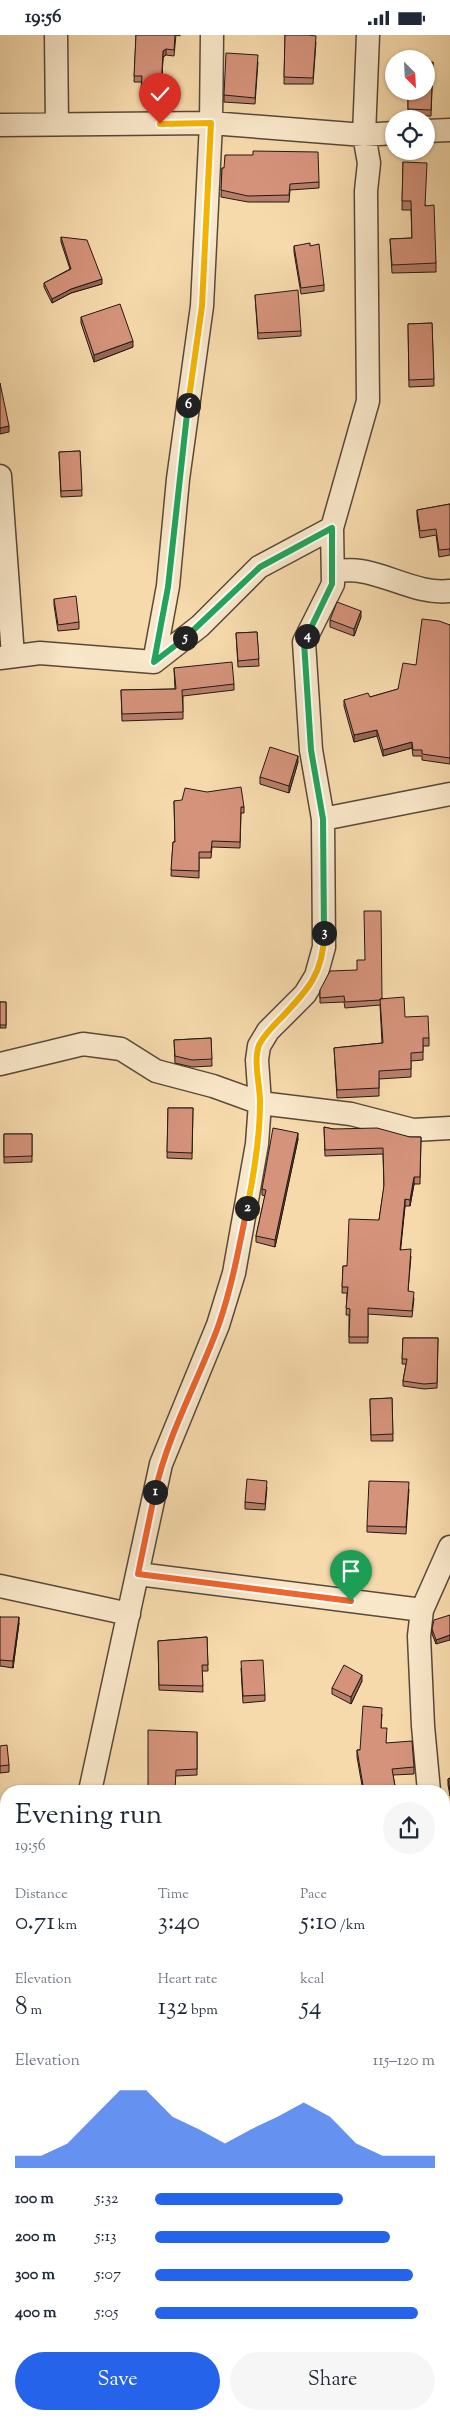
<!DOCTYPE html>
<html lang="en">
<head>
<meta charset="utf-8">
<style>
  :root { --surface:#fff; --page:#f6f6f7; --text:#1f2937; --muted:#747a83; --accent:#2563eb }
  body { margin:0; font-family:"Sorts Mill Goudy",serif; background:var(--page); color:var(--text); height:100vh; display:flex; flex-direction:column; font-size:19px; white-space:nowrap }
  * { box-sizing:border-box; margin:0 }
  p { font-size:16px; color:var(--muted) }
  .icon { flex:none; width:28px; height:28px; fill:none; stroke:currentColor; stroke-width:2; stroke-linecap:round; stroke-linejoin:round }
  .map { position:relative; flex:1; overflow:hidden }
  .details { position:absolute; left:0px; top:1750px; width:450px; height:635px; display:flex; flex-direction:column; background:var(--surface); border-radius:20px 20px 0 0; box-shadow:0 1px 4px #0004 }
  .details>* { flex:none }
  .needle { width:32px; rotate:156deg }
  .tools { position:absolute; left:385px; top:15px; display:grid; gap:10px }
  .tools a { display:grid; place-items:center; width:50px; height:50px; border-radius:50%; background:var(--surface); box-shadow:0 1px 4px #0004; font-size:25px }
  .pin { position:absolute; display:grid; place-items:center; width:42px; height:42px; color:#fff; margin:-51px -21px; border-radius:50% 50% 50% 0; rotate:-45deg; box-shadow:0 0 5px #0007 }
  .pin .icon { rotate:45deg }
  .km { position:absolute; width:25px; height:25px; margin:-12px; border-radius:50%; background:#222; color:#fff; font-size:14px; line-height:25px; text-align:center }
  .round { display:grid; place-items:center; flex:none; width:52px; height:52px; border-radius:26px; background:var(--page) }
  .head { display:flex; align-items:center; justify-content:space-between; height:85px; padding:0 15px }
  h1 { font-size:28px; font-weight:600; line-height:38px }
  .metrics { display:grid; grid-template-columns:repeat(3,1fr); gap:8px; height:85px; padding:5px 15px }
  .metrics div { display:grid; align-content:center }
  .metrics b { font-size:25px; font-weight:600 }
  .metrics small { font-size:14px; font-weight:400 }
  .metrics p { font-size:14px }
  .chart { height:140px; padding:10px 15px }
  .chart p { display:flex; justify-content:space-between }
  .chart svg { width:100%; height:90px; margin-top:5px; fill:var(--accent); opacity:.7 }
  .primary-button { display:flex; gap:10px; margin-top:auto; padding:10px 15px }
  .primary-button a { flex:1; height:58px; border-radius:30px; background:var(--accent); color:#fff; font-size:20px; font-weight:600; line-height:58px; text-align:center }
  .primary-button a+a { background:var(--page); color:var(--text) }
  ul { padding:0 15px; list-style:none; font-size:16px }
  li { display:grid; grid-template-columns:80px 60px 1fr; align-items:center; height:38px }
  li i { height:12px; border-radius:6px; background:var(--accent) }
  .status { display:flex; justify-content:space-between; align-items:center; height:35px; padding:0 25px; background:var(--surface); direction:ltr }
  .status svg { height:14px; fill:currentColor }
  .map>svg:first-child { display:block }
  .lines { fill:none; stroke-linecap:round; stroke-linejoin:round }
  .street-casing { stroke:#584939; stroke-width:25 }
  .street { stroke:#f9e7c9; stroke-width:22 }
  .wall { fill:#b77e6a; stroke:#241913 }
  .shaded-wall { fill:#956756; stroke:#241913 }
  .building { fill:#d5937b; stroke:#241913 }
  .split-1-casing { stroke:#fff; stroke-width:10 }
  .split-2-casing { stroke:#fff; stroke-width:10 }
  .split-3-casing { stroke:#fff; stroke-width:10 }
  .split-4-casing { stroke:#fff; stroke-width:10 }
  .split-5-casing { stroke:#fff; stroke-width:10 }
  .split-6-casing { stroke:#fff; stroke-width:10 }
  .split-7-casing { stroke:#fff; stroke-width:10 }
  .split-1 { stroke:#f0652b; stroke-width:6 }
  .split-2 { stroke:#f0652b; stroke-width:6 }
  .split-3 { stroke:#f5b400; stroke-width:6 }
  .split-4 { stroke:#22a559; stroke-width:6 }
  .split-5 { stroke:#22a559; stroke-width:6 }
  .split-6 { stroke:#22a559; stroke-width:6 }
  .split-7 { stroke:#f5b400; stroke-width:6 }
</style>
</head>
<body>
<div class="status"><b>19:56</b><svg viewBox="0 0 49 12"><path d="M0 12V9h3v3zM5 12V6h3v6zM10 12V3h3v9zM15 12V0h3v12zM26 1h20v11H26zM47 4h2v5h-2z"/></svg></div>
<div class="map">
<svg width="450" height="2385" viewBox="0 0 450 2385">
  <rect width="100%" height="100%" fill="#f6daac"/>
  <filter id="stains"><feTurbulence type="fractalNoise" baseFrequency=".004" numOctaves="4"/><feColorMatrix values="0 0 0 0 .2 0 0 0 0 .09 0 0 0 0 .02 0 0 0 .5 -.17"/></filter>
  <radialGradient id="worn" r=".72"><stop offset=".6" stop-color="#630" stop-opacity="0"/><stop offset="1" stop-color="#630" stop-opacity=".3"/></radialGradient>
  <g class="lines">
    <g class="street-casing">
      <path id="street" d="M 56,0 L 57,89
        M 0,90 L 211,88 L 364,100 L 394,98
        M 426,96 L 450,95
        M 0,441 L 13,621
        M 333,536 C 341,536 351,534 360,536 C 389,540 420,560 450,556
        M 0,623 L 40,618 L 154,627 L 200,591 L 259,532 L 332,493
        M 154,627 L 168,551 L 178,444 L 202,271 L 211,88 L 212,0
        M 323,784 L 450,759
        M 0,1029 L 83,1009 L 121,1014 L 156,1036 L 213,1051 L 260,1068 L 351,1079 L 413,1095 L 450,1093
        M 138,1539 L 422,1575
        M 0,1551 L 129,1579
        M 90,1756 L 161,1429 L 218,1290 L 234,1238 L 257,1109 L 260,1068 L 257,1025 L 259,1011 L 268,996 L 305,959 L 316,941 L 324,912 L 323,784 L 311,715 L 304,607 L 333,549 L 332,493 L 368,366 L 366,156 L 369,128 L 364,100 L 368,0
        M 429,1756 L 423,1691 L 419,1601 L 422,1575 L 450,1512
        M 444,1925 L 450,1924
        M 0,1983 L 6,1983
        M 0,2162 L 6,2148
        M 444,2310 L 450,2309
        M 0,2379 L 6,2379"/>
    </g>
    <use href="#street" class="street"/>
  </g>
  <path class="wall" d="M 136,0 L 180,0 L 180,1 L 176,0 L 174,21 L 166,20 L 163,22 L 161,62 L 141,61 L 142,47 L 134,47 Z
    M 285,0 L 316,7 L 313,49 L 284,49 Z
    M 258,27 L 255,69 L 224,67 L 224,60 Z
    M 433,27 L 431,81 L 408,81 L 408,60 L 405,60 L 405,56 L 426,56 Z
    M 403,127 L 426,171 L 436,228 L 436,237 L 392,238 L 390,204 L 412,203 L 411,175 L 402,175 Z
    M 222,133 L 319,147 L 319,153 L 290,155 L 289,167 L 248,167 L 221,162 Z
    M 61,202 L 102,249 L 71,258 L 52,268 L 44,252 L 44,248 L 70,234 L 61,207 Z
    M 294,211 L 310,211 L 324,250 L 324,256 L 301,259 L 294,217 Z
    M 255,260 L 301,296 L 301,301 L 258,304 Z
    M 81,282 L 133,312 L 94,327 L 81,288 Z
    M 432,288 L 434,351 L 409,352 L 408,289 Z
    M 80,416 L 82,461 L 61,462 L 59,417 Z
    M 450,469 L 450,520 L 439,522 L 436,500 L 420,503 L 417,481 L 417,475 Z
    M 54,564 L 79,587 L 79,594 L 58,596 L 54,570 Z
    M 361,582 L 354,601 L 330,592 L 330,585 Z
    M 450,590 L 450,729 L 422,725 L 422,721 L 413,721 L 412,713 L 383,721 L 377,701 L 354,707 L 344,671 L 344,665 L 370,662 L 398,654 L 416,630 Z
    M 257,597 L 259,631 L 238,632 L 236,598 Z
    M 174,633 L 234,649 L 234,655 L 183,661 L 183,684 L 122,686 L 121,655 L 175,654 Z
    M 298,727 L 289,758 L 260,749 L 260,742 Z
    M 174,766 L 244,772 L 244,778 L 241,778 L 240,813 L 212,812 L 211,823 L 199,823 L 199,843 L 171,841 L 173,807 L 175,807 Z
    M 320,955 L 382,963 L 429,1003 L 429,1011 L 423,1011 L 423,1025 L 411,1026 L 411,1042 L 379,1044 L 379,1061 L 337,1063 L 334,1013 L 382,1008 L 380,970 L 345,973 L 344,967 L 320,968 Z
    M 0,967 L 6,967 L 6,993 L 0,993 Z
    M 211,1003 L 212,1031 L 192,1032 L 175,1028 L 174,1005 Z
    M 168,1073 L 193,1073 L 192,1124 L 167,1123 Z
    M 324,1092 L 333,1094 L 410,1102 L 421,1102 L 420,1149 L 414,1149 L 410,1171 L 405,1171 L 400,1215 L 411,1221 L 408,1256 L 414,1263 L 412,1282 L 368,1279 L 368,1308 L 349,1308 L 349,1280 L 346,1280 L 347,1258 L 342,1258 L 343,1231 L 347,1231 L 379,1185 L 384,1152 L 383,1119 L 325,1121 Z
    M 4,1099 L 32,1099 L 32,1127 L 4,1128 Z
    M 298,1104 L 275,1212 L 256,1207 L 256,1201 L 265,1161 L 262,1160 L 262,1154 Z
    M 403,1303 L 438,1303 L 437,1353 L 424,1354 L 403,1351 L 403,1346 L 406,1329 L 402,1329 Z
    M 392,1363 L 393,1406 L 371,1406 L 370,1364 Z
    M 267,1452 L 265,1475 L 245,1474 L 245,1467 Z
    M 409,1454 L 406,1499 L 367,1497 L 367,1491 Z
    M 450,1580 L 436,1609 L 432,1599 L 432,1594 Z
    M 0,1582 L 19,1588 L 13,1633 L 0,1631 Z
    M 207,1602 L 208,1636 L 202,1636 L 203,1657 L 159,1655 L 158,1606 Z
    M 241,1633 L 265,1660 L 265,1666 L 243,1668 Z
    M 362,1646 L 351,1669 L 332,1659 L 332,1653 Z
    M 382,1679 L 381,1693 L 386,1708 L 414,1732 L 414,1739 L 393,1740 L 395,1751 L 395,1756 L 363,1756 L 357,1722 L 357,1715 L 360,1715 Z
    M 197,1697 L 197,1740 L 176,1741 L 148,1756 Z
    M 0,1711 L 9,1730 L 9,1737 L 0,1738 Z
    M 450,1743 L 450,1761 L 448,1750 L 448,1744 Z"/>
  <path class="shaded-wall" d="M 166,14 L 166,20 L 163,22 L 161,62 L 163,16 Z
    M 102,244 L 102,249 L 71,258 L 52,268 L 52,264 L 71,254 Z
    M 133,306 L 133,312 L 94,327 L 94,320 Z
    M 9,391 L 9,397 L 0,399 L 0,393 Z
    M 361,576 L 361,582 L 354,601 L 354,594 Z
    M 377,695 L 377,701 L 354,707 L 354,700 Z
    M 412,707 L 412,713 L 383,721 L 383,715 Z
    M 298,721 L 298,727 L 289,758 L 289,751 Z
    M 298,1098 L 298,1104 L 275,1212 L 275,1205 Z
    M 414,1142 L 414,1149 L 410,1171 L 410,1165 Z
    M 405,1164 L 405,1171 L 400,1221 L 400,1215 Z
    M 19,1582 L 19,1588 L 13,1633 L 13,1626 Z
    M 450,1600 L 450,1605 L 436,1609 L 436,1605 Z
    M 362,1640 L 362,1646 L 351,1669 L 351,1662 Z
    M 6,2042 L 6,2047 L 0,2051 L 0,2046 Z"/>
  <path class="building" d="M 136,0 L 175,0 L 174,15 L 166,14 L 163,16 L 161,56 L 141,55 L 142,41 L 134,41 Z
    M 285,0 L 308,0 L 316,1 L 313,43 L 284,42 Z
    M 226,18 L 258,20 L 255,63 L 224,60 Z
    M 426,27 L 433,27 L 431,75 L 408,74 L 408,56 L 426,56 Z
    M 253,116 L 318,117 L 319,147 L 290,149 L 289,160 L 248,161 L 221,155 L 222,133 L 224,133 L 225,120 L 253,120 Z
    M 403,127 L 427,128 L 425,171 L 434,170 L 436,228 L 392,230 L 390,204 L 412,203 L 411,166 L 402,166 Z
    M 61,202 L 87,205 L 102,244 L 71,254 L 52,264 L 44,248 L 71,234 Z
    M 310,208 L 310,211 L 319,209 L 324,250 L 301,253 L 294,211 Z
    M 298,255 L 301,296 L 258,298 L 255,260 Z
    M 120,269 L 133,306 L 94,320 L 81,282 Z
    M 432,288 L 434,344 L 409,345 L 408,289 Z
    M 0,348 L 9,391 L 0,393 Z
    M 80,416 L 82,455 L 61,456 L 59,417 Z
    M 450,469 L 450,514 L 439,515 L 436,494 L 420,496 L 417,475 Z
    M 76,561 L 79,587 L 58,590 L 54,564 Z
    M 337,567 L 361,576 L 354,594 L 330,585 Z
    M 422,584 L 439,586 L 450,590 L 450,723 L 422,719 L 422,715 L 413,715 L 412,707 L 383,715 L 377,695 L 354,700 L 344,665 L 368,658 L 370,662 L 398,654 L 403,628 L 416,630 Z
    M 257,597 L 259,624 L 238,626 L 236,598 Z
    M 232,627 L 234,649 L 182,655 L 183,677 L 122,679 L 121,655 L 176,654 L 174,633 Z
    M 270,712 L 298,721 L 289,751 L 260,742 Z
    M 241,752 L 244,772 L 241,772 L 240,807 L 212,806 L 211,817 L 199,817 L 199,836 L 171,835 L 173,807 L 175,807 L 174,766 L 182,765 L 185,753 L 207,757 Z
    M 364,876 L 381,876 L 382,963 L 380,964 L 380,965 L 345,967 L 344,961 L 320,963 L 320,955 L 330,936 L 357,935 L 357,925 L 365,925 Z
    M 404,962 L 405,982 L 428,981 L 429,1003 L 423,1003 L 423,1017 L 411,1018 L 411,1034 L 379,1036 L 379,1053 L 337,1055 L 334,1013 L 383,1008 L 380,964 Z
    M 0,967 L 6,967 L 6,990 L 0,990 Z
    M 211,1003 L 212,1024 L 192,1025 L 175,1021 L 174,1005 Z
    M 168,1073 L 193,1073 L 192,1118 L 167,1117 Z
    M 324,1092 L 333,1094 L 377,1093 L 410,1102 L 421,1102 L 420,1142 L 414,1142 L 410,1165 L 405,1164 L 400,1215 L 411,1214 L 408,1256 L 414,1257 L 412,1276 L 368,1273 L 368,1302 L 349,1302 L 350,1274 L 346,1273 L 348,1252 L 342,1252 L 343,1231 L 347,1231 L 349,1184 L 379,1185 L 384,1150 L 383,1113 L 325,1115 Z
    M 273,1093 L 298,1098 L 275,1205 L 256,1201 L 266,1155 L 262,1154 Z
    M 4,1099 L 32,1099 L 32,1121 L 4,1122 Z
    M 403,1303 L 438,1303 L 437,1348 L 424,1349 L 403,1346 L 407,1324 L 402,1324 Z
    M 392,1363 L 393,1399 L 371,1400 L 370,1364 Z
    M 247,1444 L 267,1446 L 265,1469 L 245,1467 Z
    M 369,1446 L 409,1447 L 406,1492 L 367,1491 Z
    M 450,1580 L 450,1600 L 436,1605 L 432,1594 L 434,1585 Z
    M 0,1582 L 19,1582 L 13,1626 L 0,1625 Z
    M 207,1602 L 208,1630 L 202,1630 L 203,1651 L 159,1650 L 158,1606 Z
    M 263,1625 L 265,1660 L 243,1661 L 241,1626 Z
    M 344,1630 L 362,1640 L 351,1662 L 332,1653 Z
    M 363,1671 L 382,1673 L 381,1693 L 387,1693 L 386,1708 L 412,1706 L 414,1732 L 392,1734 L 395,1751 L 364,1756 L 357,1715 L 360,1715 Z
    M 148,1695 L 197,1697 L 197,1734 L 176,1735 L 175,1756 L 148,1756 Z
    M 7,1710 L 9,1730 L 0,1731 L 0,1711 Z
    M 450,1743 L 450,1755 L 448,1744 Z
    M 6,2019 L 6,2042 L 0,2046 L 0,2022 Z"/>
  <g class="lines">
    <g class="split-1-casing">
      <path id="split-1" d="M 155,1457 L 138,1539 L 351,1566"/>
    </g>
    <g class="split-2-casing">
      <path id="split-2" d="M 155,1457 C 168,1398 199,1345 219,1289 C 232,1251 239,1213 247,1173"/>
    </g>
    <g class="split-3-casing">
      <path id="split-3" d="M 247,1173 C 254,1139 260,1103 260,1067 C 260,1049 253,1027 259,1010 C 264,1000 273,991 281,983 C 307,956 324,938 324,898"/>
    </g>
    <g class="split-4-casing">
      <path id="split-4" d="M 307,601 L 304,607 L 311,715 L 323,784 L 324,898"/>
    </g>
    <g class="split-5-casing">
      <path id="split-5" d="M 185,603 L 260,532 L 332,493 L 332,549 L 307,601"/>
    </g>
    <g class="split-6-casing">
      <path id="split-6" d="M 185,603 L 154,627 L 168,552 L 188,370"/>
    </g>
    <g class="split-7-casing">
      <path id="split-7" d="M 160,89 L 211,88 L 202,271 L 188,370"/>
    </g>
    <use href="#split-1" class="split-1"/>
    <use href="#split-2" class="split-2"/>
    <use href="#split-3" class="split-3"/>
    <use href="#split-4" class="split-4"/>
    <use href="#split-5" class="split-5"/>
    <use href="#split-6" class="split-6"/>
    <use href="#split-7" class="split-7"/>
  </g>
  <rect width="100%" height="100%" filter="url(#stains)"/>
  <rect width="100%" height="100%" fill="url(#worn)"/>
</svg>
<div class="tools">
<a><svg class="needle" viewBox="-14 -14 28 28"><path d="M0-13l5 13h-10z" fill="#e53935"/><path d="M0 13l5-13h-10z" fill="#747a83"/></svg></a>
<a><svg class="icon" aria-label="locate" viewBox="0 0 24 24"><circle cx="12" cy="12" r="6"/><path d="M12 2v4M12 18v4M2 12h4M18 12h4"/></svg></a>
</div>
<div class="pin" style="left:351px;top:1566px;background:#1e9e55"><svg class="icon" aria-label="arrive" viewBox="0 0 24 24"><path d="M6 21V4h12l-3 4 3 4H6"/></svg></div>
<div class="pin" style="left:160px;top:89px;background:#d93025"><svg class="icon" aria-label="check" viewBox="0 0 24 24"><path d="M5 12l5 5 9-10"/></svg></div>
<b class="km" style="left:155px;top:1457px">1</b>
<b class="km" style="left:247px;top:1173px">2</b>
<b class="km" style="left:324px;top:898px">3</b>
<b class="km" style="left:307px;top:601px">4</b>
<b class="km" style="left:185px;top:603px">5</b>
<b class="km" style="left:188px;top:370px">6</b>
<section class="details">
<div class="head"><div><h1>Evening run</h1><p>19:56</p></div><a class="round"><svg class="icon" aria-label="share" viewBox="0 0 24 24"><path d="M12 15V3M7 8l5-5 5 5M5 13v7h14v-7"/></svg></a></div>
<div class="metrics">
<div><p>Distance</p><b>0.71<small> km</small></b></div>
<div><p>Time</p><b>3:40</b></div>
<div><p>Pace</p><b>5:10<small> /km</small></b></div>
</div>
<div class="metrics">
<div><p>Elevation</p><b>8<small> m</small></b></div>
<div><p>Heart rate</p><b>132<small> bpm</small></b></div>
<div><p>kcal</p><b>54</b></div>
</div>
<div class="chart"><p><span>Elevation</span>115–120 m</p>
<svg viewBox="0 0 160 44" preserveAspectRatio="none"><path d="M0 44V38L10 38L20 32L30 19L40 6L50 6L60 19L70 25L80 32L90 25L100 19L110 12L120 19L130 32L140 38L150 38L160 38V44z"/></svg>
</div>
<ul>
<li><b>100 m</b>5:32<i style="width:67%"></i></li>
<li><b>200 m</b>5:13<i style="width:84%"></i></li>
<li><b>300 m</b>5:07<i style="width:92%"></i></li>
<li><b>400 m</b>5:05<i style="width:94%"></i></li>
</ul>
<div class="primary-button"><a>Save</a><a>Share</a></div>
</section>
</div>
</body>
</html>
